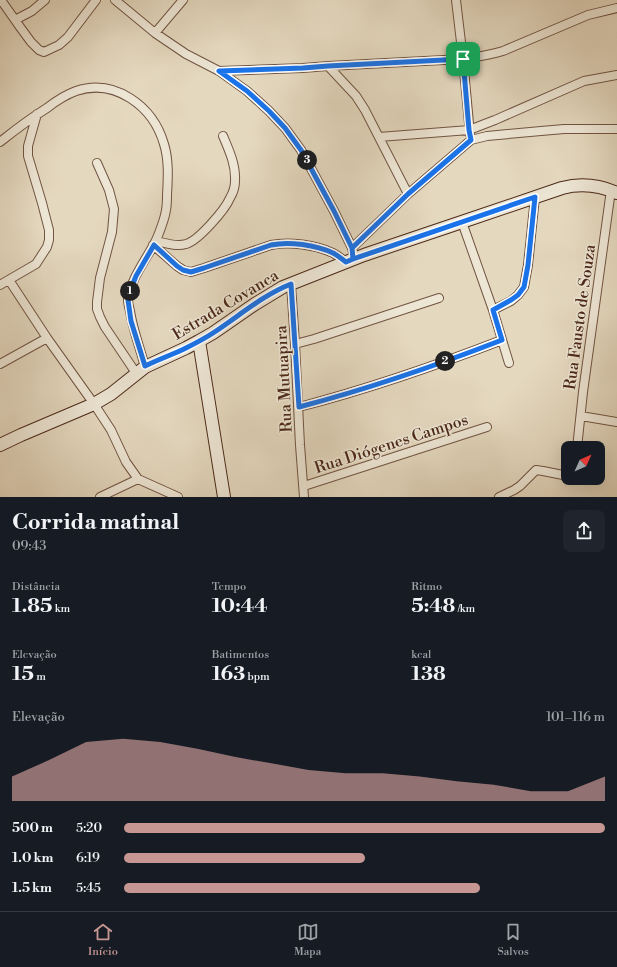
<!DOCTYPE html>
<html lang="pt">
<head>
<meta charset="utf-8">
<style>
  :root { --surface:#171b24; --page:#20242c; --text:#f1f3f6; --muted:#9ea1a6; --line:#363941; --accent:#c59692 }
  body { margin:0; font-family:"Libre Bodoni",serif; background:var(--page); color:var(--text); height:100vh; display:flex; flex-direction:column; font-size:15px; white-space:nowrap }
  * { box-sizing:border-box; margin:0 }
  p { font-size:13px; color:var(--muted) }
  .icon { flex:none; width:22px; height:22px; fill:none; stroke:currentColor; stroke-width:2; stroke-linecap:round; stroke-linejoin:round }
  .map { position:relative; height:497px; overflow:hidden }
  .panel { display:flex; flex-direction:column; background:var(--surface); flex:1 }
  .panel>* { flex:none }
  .needle { width:26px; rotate:45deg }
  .tools { position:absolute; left:561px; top:441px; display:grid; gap:8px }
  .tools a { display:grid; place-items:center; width:44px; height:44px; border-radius:8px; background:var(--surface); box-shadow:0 4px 16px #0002; font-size:20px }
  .pin { position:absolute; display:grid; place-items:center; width:34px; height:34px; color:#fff; margin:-17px; border-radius:8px; box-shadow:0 2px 6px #0006 }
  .km { position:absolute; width:20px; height:20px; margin:-10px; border-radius:50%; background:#222; color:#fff; font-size:11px; line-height:20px; text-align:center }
  .round { display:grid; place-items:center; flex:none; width:42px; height:42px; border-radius:8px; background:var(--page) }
  .headline { display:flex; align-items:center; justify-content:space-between; height:68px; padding:0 12px }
  h1 { font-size:22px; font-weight:700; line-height:30px }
  .stats { display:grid; grid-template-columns:repeat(3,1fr); gap:6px; height:68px; padding:4px 12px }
  .stats div { display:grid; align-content:center }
  .stats b { font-size:20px; font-weight:700 }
  .stats small { font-size:11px; font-weight:400 }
  .stats p { font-size:11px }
  .chart { height:112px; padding:8px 12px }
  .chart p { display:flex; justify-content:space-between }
  .chart svg { width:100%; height:72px; margin-top:4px; fill:var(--accent); opacity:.7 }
  ul { padding:0 12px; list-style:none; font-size:13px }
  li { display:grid; grid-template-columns:64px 48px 1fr; align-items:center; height:30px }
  li i { height:10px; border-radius:5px; background:var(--accent) }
  .menu { display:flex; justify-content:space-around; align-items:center; height:56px; border-top:1px solid var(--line); background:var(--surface); font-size:11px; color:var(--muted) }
  .menu a { display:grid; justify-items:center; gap:2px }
  .menu .active { color:var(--accent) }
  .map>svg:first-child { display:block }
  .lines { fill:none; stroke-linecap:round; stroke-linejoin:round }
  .street-casing { stroke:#715442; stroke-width:10 }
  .secondary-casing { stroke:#4b2818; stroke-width:14 }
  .street { stroke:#ede6d5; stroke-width:8 }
  .secondary { stroke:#ede6d5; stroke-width:12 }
  .route-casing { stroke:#fff; stroke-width:8 }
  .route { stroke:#1a73e8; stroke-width:5 }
  .labels { text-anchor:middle; stroke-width:3; stroke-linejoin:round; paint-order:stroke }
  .street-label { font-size:16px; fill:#4b2818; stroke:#ede6d5 }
</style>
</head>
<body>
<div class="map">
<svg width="617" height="497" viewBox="0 0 617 497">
  <rect width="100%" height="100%" fill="#e4d8bf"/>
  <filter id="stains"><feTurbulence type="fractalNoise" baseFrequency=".005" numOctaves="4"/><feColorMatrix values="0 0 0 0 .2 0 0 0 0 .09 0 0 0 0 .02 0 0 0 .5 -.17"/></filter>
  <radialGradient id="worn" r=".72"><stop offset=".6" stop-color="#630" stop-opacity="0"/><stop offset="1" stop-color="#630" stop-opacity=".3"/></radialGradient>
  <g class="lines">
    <g class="street-casing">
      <path id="street" d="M 1,0 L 20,27 L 31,42 L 39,50 L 44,52 L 59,45 L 68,37 L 96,0
        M 115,0 L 155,33 L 186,54 L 219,71 L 247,91 L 269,111 L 285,128 L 301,150 L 334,211 L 352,248
        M 456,0 L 463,59 L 470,134
        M 15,20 L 32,11 L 45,0
        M 155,33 L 183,0
        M 328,66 L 356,96 L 365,110 L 408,194
        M 219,71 L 303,68 L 328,66 L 463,59 C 477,57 490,55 503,51 L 588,15 L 617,8
        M 379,137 L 469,130 L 495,120 L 584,81 L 617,75
        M 0,142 C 15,130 31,118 47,108 C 56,101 65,95 76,91 C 115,78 153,106 164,144 C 169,160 168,178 167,195 C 167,200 167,205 166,210 C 165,218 158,237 154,244 C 145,261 131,279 128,299 C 128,303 129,307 130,311 C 133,330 140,348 145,367
        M 97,163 L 109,190 L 114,209 L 112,232 L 100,278 L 97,302 L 97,309 L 100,317 L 105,327 L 136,373
        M 462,222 L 493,310 L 509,363
        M 156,241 C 165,243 176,247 186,244 C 198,241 225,210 230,198 C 233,193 235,187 235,181 C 236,165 229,150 223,136
        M 153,245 L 177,266 L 183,270 L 191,272 L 204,268 L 271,245 C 289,241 316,245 333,253 C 337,255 342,259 346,262
        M 353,252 L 352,248 L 408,194 L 471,140 L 487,136 L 541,131 L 564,129 L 617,129
        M 9,280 L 47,338 L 94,404 L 111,430 L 126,462 L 138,479 L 178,497
        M 291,284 L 295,344 L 300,445 L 304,497
        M 0,285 L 36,264 L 47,247 L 49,240 L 49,230 L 42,203 L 28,156 L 28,146 L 37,114
        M 493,310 L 511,301 L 518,295 L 524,287 L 528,265 L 535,197
        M 295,344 L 314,339 L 439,298
        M 0,364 L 47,338
        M 299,407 C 368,389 435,366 502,340
        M 581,416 L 617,422
        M 577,448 L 583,392 L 611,190
        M 304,486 L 487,427
        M 100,497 L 138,479
        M 499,497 L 514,490 L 520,486 L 536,470 L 543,471 L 568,476"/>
    </g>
    <g class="secondary-casing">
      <path id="secondary" d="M 199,341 L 224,497
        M 0,445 L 21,435 L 94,404 L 111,394 L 145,367 L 186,348 L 199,341 L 213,333 L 255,304 L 283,287 L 364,255 L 447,227 L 562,188 C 581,183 599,185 617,193"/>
    </g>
    <use href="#street" class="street"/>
    <use href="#secondary" class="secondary"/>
  </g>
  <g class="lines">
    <g class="route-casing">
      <path id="route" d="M 463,59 L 469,130 L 471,140 L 408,194 L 352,248 L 353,259 L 346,262 C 342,259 337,255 333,253 C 316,245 289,241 271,245 L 204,268 L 191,272 L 183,270 L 177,266 L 154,245 L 136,276 L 130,291 L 128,300 L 131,321 L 145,366 C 157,360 171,355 184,349 C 194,344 204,339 213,333 C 239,316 263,295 291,284 L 299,407 C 368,389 435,366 502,340 L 493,310 L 511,300 L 518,295 L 524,287 L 528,265 L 535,197 L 353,259 L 352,248 L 334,211 L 301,150 L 285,128 L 269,111 L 247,91 L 219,71 L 303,68 L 328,66 L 463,59"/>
    </g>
    <use href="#route" class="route"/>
  </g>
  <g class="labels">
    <g class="street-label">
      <text transform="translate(225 304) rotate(-31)" y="6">Estrada Covanca</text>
      <text transform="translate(579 317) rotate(-82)" y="6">Rua Fausto de Souza</text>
      <text transform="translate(283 379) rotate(-93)" y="6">Rua Mutuapira</text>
      <text transform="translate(391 443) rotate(-18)" y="6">Rua Diógenes Campos</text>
    </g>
  </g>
  <rect width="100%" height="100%" filter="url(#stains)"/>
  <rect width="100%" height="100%" fill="url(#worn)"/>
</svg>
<div class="tools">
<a><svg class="needle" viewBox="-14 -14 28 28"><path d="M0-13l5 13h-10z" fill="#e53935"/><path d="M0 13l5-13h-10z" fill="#9ea1a6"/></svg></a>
</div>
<div class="pin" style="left:463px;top:59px;background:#1e9e55"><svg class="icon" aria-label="arrive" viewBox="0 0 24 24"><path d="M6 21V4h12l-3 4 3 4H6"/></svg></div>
<b class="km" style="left:130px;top:291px">1</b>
<b class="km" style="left:445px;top:361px">2</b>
<b class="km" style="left:307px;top:160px">3</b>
</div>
<section class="panel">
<div class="headline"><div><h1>Corrida matinal</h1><p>09:43</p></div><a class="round"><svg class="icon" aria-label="share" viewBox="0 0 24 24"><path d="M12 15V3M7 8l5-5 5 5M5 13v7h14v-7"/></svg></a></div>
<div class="stats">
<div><p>Distância</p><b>1.85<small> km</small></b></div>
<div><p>Tempo</p><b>10:44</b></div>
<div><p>Ritmo</p><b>5:48<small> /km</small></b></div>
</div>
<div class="stats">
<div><p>Elevação</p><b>15<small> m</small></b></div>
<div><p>Batimentos</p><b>163<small> bpm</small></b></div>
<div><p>kcal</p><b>138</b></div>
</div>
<div class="chart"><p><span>Elevação</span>101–116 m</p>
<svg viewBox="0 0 160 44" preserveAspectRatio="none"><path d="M0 44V29L10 19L20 8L30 6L40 8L50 12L60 17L70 21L80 25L90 27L100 27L110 29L120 32L130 34L140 38L150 38L160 29V44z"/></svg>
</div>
<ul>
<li><b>500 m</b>5:20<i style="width:100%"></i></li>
<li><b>1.0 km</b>6:19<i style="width:50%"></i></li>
<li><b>1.5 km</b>5:45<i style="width:74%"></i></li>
</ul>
</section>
<nav class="menu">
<a class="active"><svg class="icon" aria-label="home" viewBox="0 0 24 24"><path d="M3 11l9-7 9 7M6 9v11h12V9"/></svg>Início</a>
<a><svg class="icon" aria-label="map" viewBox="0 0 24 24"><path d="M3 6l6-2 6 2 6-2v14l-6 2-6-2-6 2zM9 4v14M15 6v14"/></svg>Mapa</a>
<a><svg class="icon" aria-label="saved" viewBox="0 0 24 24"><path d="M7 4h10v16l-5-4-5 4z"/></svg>Salvos</a>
</nav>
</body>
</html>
